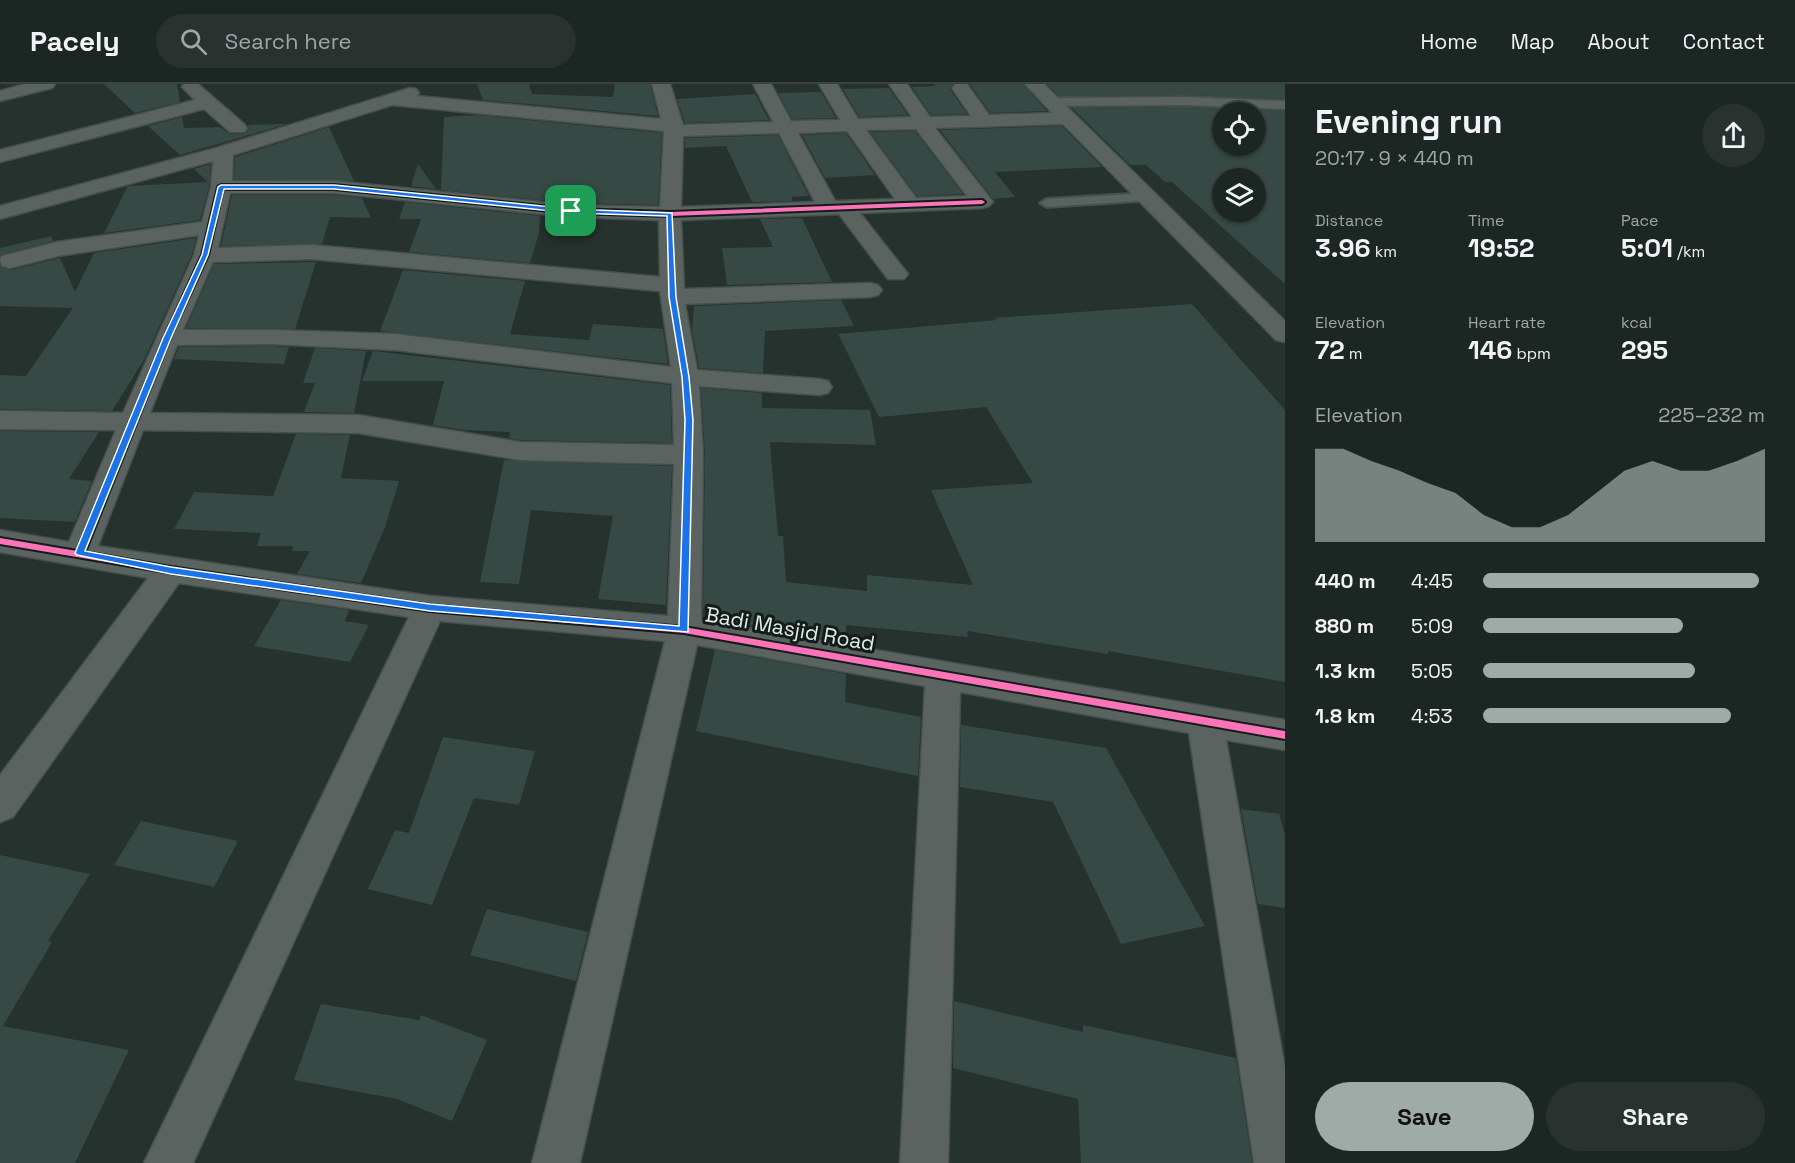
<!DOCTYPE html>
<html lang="en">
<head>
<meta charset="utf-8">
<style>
  :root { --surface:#1c2622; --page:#29322f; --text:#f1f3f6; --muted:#a0a5a5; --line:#3a4340; --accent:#9eaba6 }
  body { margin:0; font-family:"Space Grotesk",sans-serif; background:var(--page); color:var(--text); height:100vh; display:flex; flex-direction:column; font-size:22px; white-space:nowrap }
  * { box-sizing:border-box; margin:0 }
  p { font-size:20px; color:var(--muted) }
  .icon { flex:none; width:33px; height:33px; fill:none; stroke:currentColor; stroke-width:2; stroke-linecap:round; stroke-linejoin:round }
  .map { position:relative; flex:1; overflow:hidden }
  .side { display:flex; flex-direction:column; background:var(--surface); width:510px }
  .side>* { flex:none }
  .fabs { position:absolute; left:1212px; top:18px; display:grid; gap:12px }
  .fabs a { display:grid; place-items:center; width:54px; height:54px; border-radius:50%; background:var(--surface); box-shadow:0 2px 4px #0004,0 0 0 2px var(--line); font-size:30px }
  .pin { position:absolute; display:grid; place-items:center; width:51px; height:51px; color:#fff; margin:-26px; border-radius:12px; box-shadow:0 3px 9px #0006 }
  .round { display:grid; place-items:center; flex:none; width:63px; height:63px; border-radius:32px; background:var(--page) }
  .overview { display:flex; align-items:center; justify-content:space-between; height:102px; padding:0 30px }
  h1 { font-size:33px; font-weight:700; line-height:45px }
  .metrics { display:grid; grid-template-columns:repeat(3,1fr); gap:9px; height:102px; padding:6px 30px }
  .metrics div { display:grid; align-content:center }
  .metrics b { font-size:26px; font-weight:700 }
  .metrics small { font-size:16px; font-weight:400 }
  .metrics p { font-size:16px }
  .chart { height:168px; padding:12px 30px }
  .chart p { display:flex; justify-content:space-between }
  .chart svg { width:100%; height:108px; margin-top:6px; fill:var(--accent); opacity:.7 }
  .button { display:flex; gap:12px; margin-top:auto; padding:12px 30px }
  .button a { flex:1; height:69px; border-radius:36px; background:var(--accent); color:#111; font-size:24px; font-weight:700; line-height:69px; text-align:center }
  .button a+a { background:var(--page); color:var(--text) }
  ul { padding:0 30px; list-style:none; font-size:20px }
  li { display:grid; grid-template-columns:96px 72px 1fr; align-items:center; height:45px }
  li i { height:15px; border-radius:8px; background:var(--accent) }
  header { display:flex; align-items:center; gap:36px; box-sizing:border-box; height:84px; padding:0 30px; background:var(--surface); border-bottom:2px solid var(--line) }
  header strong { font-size:28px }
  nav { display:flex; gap:33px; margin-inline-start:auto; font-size:21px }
  .search { width:420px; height:54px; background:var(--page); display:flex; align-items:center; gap:15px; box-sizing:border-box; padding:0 21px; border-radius:33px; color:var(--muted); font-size:22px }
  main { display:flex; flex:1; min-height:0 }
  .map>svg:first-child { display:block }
  .building { fill:#364944; fill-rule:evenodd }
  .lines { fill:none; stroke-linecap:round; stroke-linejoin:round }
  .service-casing { stroke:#454f4c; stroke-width:4 }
  .minor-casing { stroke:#454f4c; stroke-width:3 }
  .service { fill:#5a6360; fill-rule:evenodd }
  .minor { fill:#5a6360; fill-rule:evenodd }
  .cycleway-casing { stroke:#131c19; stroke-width:4 }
  .cycleway { fill:#fb73b8; fill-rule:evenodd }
  .route { fill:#1a73e8; stroke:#fff; stroke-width:1.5; fill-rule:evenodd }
  .labels { text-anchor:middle; stroke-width:6; stroke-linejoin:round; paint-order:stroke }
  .street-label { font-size:21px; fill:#dfece7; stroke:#131c19 }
</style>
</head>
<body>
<header>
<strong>Pacely</strong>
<div class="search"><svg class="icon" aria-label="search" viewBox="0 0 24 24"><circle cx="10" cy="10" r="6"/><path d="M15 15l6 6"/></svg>Search here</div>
<nav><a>Home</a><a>Map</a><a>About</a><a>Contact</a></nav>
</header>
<main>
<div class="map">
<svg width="1285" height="1079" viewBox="0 0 1285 1079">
  <rect width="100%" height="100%" fill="#26322e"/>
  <path class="building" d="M 104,0 L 177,0 L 180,18 L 135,29 Z
    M 477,0 L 529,0 L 532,10 L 613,13 L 615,0 L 650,0 L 658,32 L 483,16 Z
    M 934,0 L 953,0 L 950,5 L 967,30 L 931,31 L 912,3 L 936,2 Z
    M 970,0 L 1023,0 L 1047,27 L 990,29 Z
    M 1047,0 L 1285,0 L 1285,15 L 1185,11 L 1059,12 Z
    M 889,4 L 908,31 L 859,33 L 843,5 Z
    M 821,8 L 836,34 L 792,35 L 778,9 Z
    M 755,10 L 769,36 L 685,39 L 677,15 Z
    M 1185,23 L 1285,27 L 1285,200 L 1172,98 L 1165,98 L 1146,81 L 1130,81 L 1072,24 ZM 1222,28 L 1256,28 L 1256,62 L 1222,62 ZM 1222,94 L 1256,94 L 1256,128 L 1222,128 Z
    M 478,31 L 662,49 L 658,121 L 571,119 L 441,106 L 444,33 Z
    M 182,33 L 184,44 L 220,43 L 230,50 L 244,50 L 249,45 L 248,41 L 287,40 L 180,71 L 148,42 Z
    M 1062,42 L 1102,83 L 995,88 L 1015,113 L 993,115 L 940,46 Z
    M 329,43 L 354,97 L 234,95 L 235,73 Z
    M 915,47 L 963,110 L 917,112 L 870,48 Z
    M 846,49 L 875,91 L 825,94 L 802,51 Z
    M 778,51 L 809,112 L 791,113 L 793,117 L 752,118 L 726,62 L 685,64 L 685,54 Z
    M 211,80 L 209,103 L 200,136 L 104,149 L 128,102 L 208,98 L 194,85 Z
    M 418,80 L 433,101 L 436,105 L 411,102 Z
    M 232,111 L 334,111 L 362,114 L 371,134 L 330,133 L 322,160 L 221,162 Z
    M 405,118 L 540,132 L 539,149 L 530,179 L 409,168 L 421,135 L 399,135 Z
    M 802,134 L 832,198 L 727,201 L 722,164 L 773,163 L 760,135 Z
    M 51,152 L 53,157 L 0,171 L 0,164 Z
    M 196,154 L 192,170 L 145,274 L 112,327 L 0,325 L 0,291 L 26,292 L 73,224 L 0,222 L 0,183 L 11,186 L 60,174 L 75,208 L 94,169 Z
    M 316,178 L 295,245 L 186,244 L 214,180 Z
    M 403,186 L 525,197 L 510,250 L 589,256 L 593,240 L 663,245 L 668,280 L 380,247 Z
    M 841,216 L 854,242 L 765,247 L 763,289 L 699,284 L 692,247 L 694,222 Z
    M 1192,220 L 1285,326 L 1285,598 L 1108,567 L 1108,570 L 967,547 L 968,553 L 846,541 L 846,559 L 708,535 L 710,525 L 703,525 L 705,371 L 701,304 L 762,309 L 762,324 L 870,326 L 876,361 L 770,358 L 778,452 L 783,452 L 786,498 L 867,507 L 867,491 L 973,501 L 931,406 L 1033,399 L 986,323 L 879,333 L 838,250 L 997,236 L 995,234 Z
    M 179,263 L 271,262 L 289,263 L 284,280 L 174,275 Z
    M 315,264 L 366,267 L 354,329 L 304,328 L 315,299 L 303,299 Z
    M 373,267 L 670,301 L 672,359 L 520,356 L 509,354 L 510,348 L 464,346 L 433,341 L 444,297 L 362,297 Z
    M 0,347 L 99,348 L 69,395 L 92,397 L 75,438 L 0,434 Z
    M 296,350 L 350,351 L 341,394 L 399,397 L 385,443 L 361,499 L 297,490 L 310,467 L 292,467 L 293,462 L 257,462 L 261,449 L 174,445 L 194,408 L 273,412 Z
    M 504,376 L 672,382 L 666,521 L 598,515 L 613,432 L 531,426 L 519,500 L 480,498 Z
    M 281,516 L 349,526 L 345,537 L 369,541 L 350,578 L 254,562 Z
    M 715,566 L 846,590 L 845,618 L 921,633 L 918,692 L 696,647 Z
    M 961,641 L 1106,664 L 1205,842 L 1121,860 L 1053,718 L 960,703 Z
    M 443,653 L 535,667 L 519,721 L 474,714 L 432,821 L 368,805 L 395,746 L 409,749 Z
    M 1241,725 L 1279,730 L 1285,750 L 1285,824 L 1258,820 Z
    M 141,737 L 238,757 L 214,803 L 114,781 Z
    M 0,771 L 90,790 L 48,857 L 52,858 L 3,942 L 129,966 L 75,1079 L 0,1079 Z
    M 487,825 L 588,848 L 576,897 L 470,871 Z
    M 954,917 L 1083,948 L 1083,941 L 1236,974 L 1252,1079 L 1081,1079 L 1078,1015 L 953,984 Z
    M 321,920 L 419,936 L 421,931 L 487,956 L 452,1037 L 397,1015 L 294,996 Z"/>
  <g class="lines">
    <g class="service-casing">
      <path id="service" d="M 1185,13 L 1285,17 L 1285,25 L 1185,21 L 1052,22 L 1046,18 L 1052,14 Z
        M 1147,109 L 1152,110 L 1152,116 L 1047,123 L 1040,119 L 1047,115 Z"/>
    </g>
    <g class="minor-casing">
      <path id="minor" d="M 25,0 L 55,0 L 52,4 L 0,17 L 0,7 Z
        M 184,0 L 198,0 L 244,40 L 247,44 L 244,48 L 230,48 L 204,25 L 0,78 L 0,66 L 195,16 L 182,3 Z
        M 652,0 L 670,0 L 683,41 L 773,38 L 753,0 L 771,0 L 791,37 L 840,36 L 819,0 L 837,0 L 858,35 L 912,33 L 889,0 L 907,0 L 930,33 L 971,32 L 952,4 L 956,0 L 967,0 L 989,31 L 1052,29 L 1025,0 L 1044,0 L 1285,237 L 1285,258 L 1276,256 L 1063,40 L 935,44 L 993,118 L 989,122 L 982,124 L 860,129 L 908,190 L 904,195 L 888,195 L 839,130 L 681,136 L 684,205 L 870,199 L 878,201 L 882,206 L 878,211 L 870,213 L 685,220 L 697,286 L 819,295 L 828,297 L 832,303 L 828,309 L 819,311 L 699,302 L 703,371 L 701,536 L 1285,636 L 1285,666 L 1226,656 L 1285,984 L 1285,1079 L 1254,1079 L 1189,649 L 960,608 L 948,1079 L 900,1079 L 925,602 L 697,561 L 580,1079 L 532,1079 L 665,557 L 440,537 L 193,1079 L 144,1079 L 409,533 L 179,499 L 13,733 L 0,738 L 0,691 L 148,494 L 0,468 L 0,446 L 69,458 L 116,346 L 0,345 L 0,327 L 123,329 L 194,171 L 199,151 L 58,172 L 10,184 L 2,182 L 0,175 L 2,172 L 57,158 L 202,138 L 211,103 L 213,77 L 0,135 L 0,122 L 216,64 L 410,4 L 416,5 L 419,9 L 417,12 L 661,35 ZM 392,21 L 664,47 L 660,123 L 571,121 L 334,97 L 232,97 L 233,71 ZM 916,45 L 967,112 L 916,114 L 866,46 ZM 847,47 L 895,115 L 835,117 L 798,49 ZM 779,49 L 815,118 L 681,123 L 683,52 ZM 230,109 L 334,109 L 571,133 L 659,136 L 660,193 L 312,161 L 218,164 ZM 312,175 L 660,207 L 671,283 L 395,250 L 271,246 L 183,246 L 213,178 ZM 271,260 L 395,266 L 672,299 L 674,361 L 520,358 L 358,331 L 150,329 L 177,261 ZM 143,346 L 358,349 L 520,376 L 674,380 L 668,532 L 430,512 L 98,462 Z"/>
    </g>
    <use href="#service" class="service"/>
    <use href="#minor" class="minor"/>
    <g class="cycleway-casing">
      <path id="cycleway" d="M 221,101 L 334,101 L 571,125 L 670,128 L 982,116 L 985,118 L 982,120 L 670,132 L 571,129 L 334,105 L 223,105 L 208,171 L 170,254 L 85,468 L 171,483 L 430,521 L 684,543 L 1285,647 L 1285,655 L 684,549 L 430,527 L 171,489 L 0,460 L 0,454 L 77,467 L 164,254 L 202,171 L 218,103 Z"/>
    </g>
    <use href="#cycleway" class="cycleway"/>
  </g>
  <path class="route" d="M 221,101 L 334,101 L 571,125 L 672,129 L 676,213 L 689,293 L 693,336 L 688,548 L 430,527 L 171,490 L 77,471 L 75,469 L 163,254 L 202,171 L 218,103 ZM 224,105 L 334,105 L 571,129 L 667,132 L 669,213 L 682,293 L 685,336 L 679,542 L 430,520 L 171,483 L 85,467 L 171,254 L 208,171 Z"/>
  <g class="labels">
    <g class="street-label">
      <text transform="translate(790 545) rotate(10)" y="7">Badi Masjid Road</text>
    </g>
  </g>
</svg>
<div class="fabs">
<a><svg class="icon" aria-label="locate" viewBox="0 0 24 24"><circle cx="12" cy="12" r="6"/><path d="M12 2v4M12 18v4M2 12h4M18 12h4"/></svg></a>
<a><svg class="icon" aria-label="layers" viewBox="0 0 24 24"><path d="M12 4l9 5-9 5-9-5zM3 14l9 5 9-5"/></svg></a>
</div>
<div class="pin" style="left:571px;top:127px;background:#1e9e55"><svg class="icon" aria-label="arrive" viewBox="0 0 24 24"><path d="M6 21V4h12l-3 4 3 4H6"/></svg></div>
</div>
<section class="side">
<div class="overview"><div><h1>Evening run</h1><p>20:17 · 9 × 440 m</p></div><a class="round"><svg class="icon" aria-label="share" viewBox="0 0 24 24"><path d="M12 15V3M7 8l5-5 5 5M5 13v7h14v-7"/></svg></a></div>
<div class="metrics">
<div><p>Distance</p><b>3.96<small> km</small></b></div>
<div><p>Time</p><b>19:52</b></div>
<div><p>Pace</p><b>5:01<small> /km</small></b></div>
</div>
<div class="metrics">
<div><p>Elevation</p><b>72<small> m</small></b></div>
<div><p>Heart rate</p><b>146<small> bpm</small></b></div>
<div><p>kcal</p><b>295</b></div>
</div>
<div class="chart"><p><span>Elevation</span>225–232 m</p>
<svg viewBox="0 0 160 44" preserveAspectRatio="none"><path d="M0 44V6L10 6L20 11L30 15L40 20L50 24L60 33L70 38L80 38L90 33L100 24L110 15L120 11L130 15L140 15L150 11L160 6V44z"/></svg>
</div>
<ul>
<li><b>440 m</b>4:45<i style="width:98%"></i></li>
<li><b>880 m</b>5:09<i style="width:71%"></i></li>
<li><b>1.3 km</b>5:05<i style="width:75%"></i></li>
<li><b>1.8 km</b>4:53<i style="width:88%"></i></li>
</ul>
<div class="button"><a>Save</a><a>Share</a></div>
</section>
</main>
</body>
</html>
